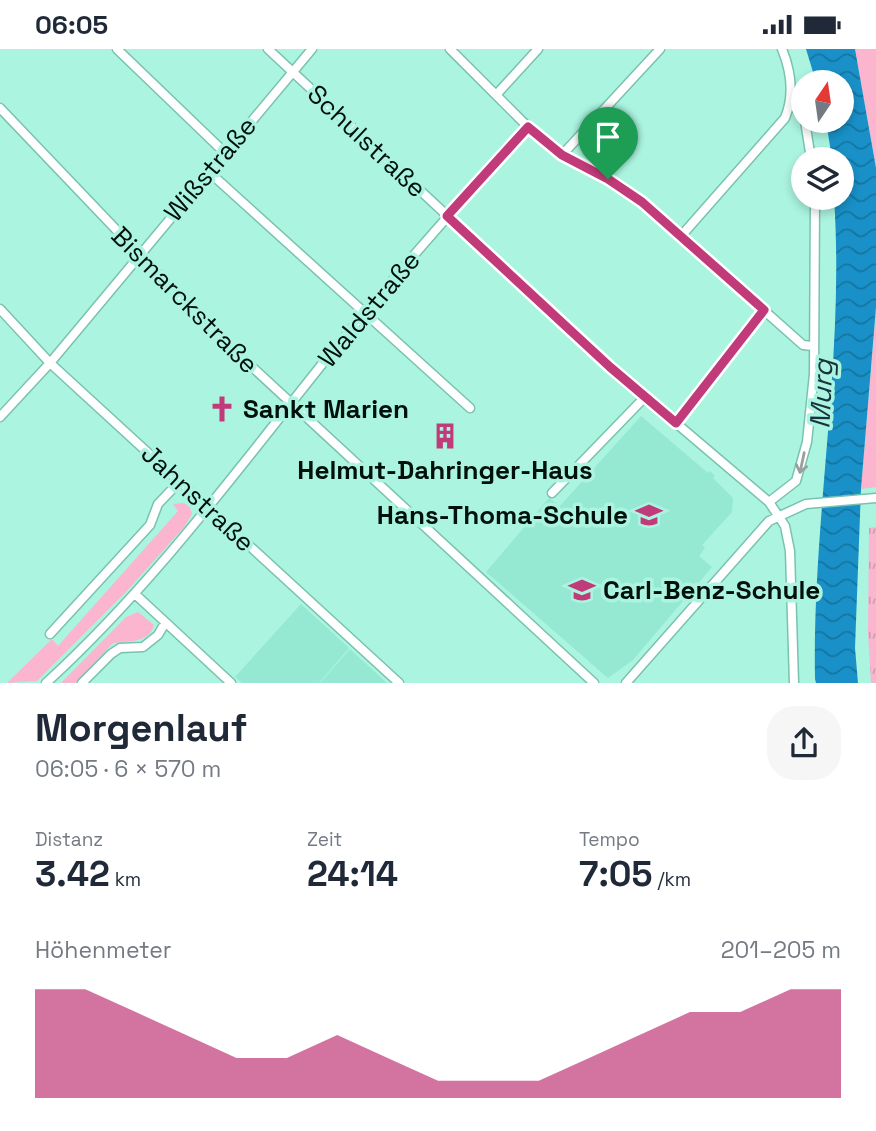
<!DOCTYPE html>
<html lang="de">
<head>
<meta charset="utf-8">
<style>
  :root { --surface:#fff; --page:#f6f6f7; --text:#1f2937; --muted:#747a83; --accent:#c13a79 }
  body { margin:0; font-family:"Space Grotesk",sans-serif; background:var(--page); color:var(--text); height:100vh; display:flex; flex-direction:column; font-size:26px; white-space:nowrap }
  * { box-sizing:border-box; margin:0 }
  p { font-size:23px; color:var(--muted) }
  .icon { flex:none; width:38px; height:38px; fill:none; stroke:currentColor; stroke-width:2; stroke-linecap:round; stroke-linejoin:round }
  .map { position:relative; height:634px; overflow:hidden }
  .panel { display:flex; flex-direction:column; background:var(--surface); flex:1 }
  .panel>* { flex:none }
  .needle { width:46px; rotate:13deg }
  .fabs { position:absolute; left:791px; top:21px; display:grid; gap:14px }
  .fabs a { display:grid; place-items:center; width:63px; height:63px; border-radius:50%; background:var(--surface); box-shadow:0 4px 10px #0003; font-size:35px }
  .pin { position:absolute; display:grid; place-items:center; width:60px; height:60px; color:#fff; margin:-72px -30px; border-radius:50% 50% 50% 0; rotate:-45deg; box-shadow:0 0 7px #0007 }
  .pin .icon { rotate:45deg }
  .round { display:grid; place-items:center; flex:none; width:74px; height:74px; border-radius:28px; background:var(--page) }
  .head { display:flex; align-items:center; justify-content:space-between; height:119px; padding:0 35px }
  h1 { font-size:38px; font-weight:600; line-height:52px }
  .figures { display:grid; grid-template-columns:repeat(3,1fr); gap:10px; height:119px; padding:7px 35px }
  .figures div { display:grid; align-content:center }
  .figures b { font-size:35px; font-weight:600 }
  .figures small { font-size:19px; font-weight:400 }
  .figures p { font-size:19px }
  .chart { height:196px; padding:14px 35px }
  .chart p { display:flex; justify-content:space-between }
  .chart svg { width:100%; height:126px; margin-top:7px; fill:var(--accent); opacity:.7 }
  .status { display:flex; justify-content:space-between; align-items:center; height:49px; padding:0 35px; background:var(--surface); direction:ltr }
  .status svg { height:19px; fill:currentColor }
  .map>svg:first-child { display:block }
  .built { fill:#95e8d2 }
  .green { fill:#fbb5ce }
  .park { fill:url(#park-tufts) }
  .water { fill:url(#water-waves) }
  .lines { fill:none; stroke-linecap:round; stroke-linejoin:round }
  .minor-casing { stroke:#7ac2b0; stroke-width:11 }
  .minor { stroke:#fff; stroke-width:8 }
  .oneway { stroke:#999f9d }
  .route-casing { stroke:#fff; stroke-width:14 }
  .route { stroke:#c13a79; stroke-width:9 }
  .labels { text-anchor:middle; stroke-width:7; stroke-linejoin:round; paint-order:stroke }
  .street-label { font-size:26px; fill:#00100b; stroke:#abf4e0 }
  .poi-label { font-size:26px; font-weight:bold; fill:#00100b; stroke:#abf4e0; text-anchor:start }
  .water-label { font-size:28px; font-style:italic; fill:#1a313e; stroke:#abf4e0 }
</style>
</head>
<body>
<div class="status"><b>06:05</b><svg viewBox="0 0 49 12"><path d="M0 12V9h3v3zM5 12V6h3v6zM10 12V3h3v9zM15 12V0h3v12zM26 1h20v11H26zM47 4h2v5h-2z"/></svg></div>
<div class="map">
<svg width="876" height="634" viewBox="0 0 876 634">
  <defs>
    <pattern id="park-tufts" width="24" height="20" patternUnits="userSpaceOnUse" patternTransform="scale(1.75)"><rect width="24" height="20" fill="#fbb5ce"/><path d="M3 7l-1-3M5 7V3M7 7l1-3M15 17l-1-3M17 17v-4M19 17l1-3" fill="none" stroke="#d59bb0"/></pattern>
    <pattern id="water-waves" width="16" height="10" patternUnits="userSpaceOnUse" patternTransform="scale(1.75)"><rect width="16" height="10" fill="#1991c8"/><path d="M0 5q4-4 8 0t8 0" fill="none" stroke="#1475a1"/></pattern>
  </defs>
  <rect width="100%" height="100%" fill="#abf4e0"/>
  <path class="built" d="M 641,367 L 708,424 L 710,422 L 715,427 L 713,429 L 733,449 L 732,463 L 702,496 L 705,499 L 699,507 L 712,518 L 633,611 L 608,629 L 486,523 L 549,449 L 560,457 Z
    M 301,555 L 349,599 L 319,634 L 242,634 L 235,628 Z
    M 350,600 L 387,634 L 320,634 Z"/>
  <path class="green" d="M 855,0 L 876,0 L 876,119 Z
    M 876,258 L 876,438 L 861,440 L 874,284 Z
    M 183,454 L 189,456 L 192,465 L 185,477 L 125,544 L 37,632 L 7,634 L 52,590 L 58,597 L 178,462 L 173,455 Z
    M 138,563 L 154,576 C 149,594 129,592 113,594 L 76,634 L 61,634 L 126,568 Z"/>
  <path class="park" d="M 876,478 L 876,634 L 871,634 L 868,583 L 869,479 Z"/>
  <path class="water" d="M 806,0 L 855,0 L 876,119 L 876,258 L 861,440 L 855,599 L 858,634 L 816,634 L 815,630 C 812,469 845,309 834,149 L 842,149 L 842,110 L 832,110 L 826,72 L 842,72 L 842,33 L 816,33 Z"/>
  <g class="lines">
    <g class="minor-casing">
      <path id="minor" d="M 117,0 L 224,103
        M 268,0 L 610,318 L 769,453 L 785,477 L 790,502 L 794,634
        M 450,0 L 528,78 L 562,106 L 608,130 L 642,153 L 803,296 L 812,297
        M 496,46 L 538,0
        M 791,55 L 803,66
        M 0,59 L 210,279 L 594,634
        M 805,72 L 811,110
        M 562,106 L 660,0
        M 208,122 L 470,359
        M 682,186 L 785,69 C 794,47 791,22 782,0
        M 0,260 L 50,314 L 399,634
        M 0,368 L 50,314 L 312,0
        M 675,374 L 764,261
        M 552,444 L 644,349
        M 769,453 L 796,432 L 807,393 L 814,325 L 815,149
        M 136,546 L 231,634
        M 50,585 L 150,476 L 158,455 L 180,432
        M 46,634 C 151,538 235,424 323,314 C 389,233 458,155 528,78
        M 82,634 L 111,605 L 120,599 L 143,598 L 158,586 L 165,574
        M 626,634 L 769,472 L 806,455 L 876,449"/>
    </g>
    <use href="#minor" class="minor"/>
  </g>
  <defs><path id="oneway-shaft" d="M-6 0H5M1.5-3L5.5 0L1.5 3" fill="none" stroke-width="1.6" stroke-linecap="round" stroke-linejoin="round" transform="scale(1.75)"/></defs>
  <use class="oneway" href="#oneway-shaft" transform="translate(802 414) rotate(102)"/>
  <g class="lines">
    <g class="route-casing">
      <path id="route" d="M 528,78 L 562,106 L 608,130 L 642,153 L 764,261 L 676,374 L 610,318 L 447,167 Z"/>
    </g>
    <use href="#route" class="route"/>
  </g>
  <defs>
    <g id="church-bare" transform="scale(2.1)"><path d="M-1.2-6h2.4v3.5h3.3v2.4h-3.3V6h-2.4V-.1h-3.3v-2.4h3.3Z" fill="#c13a79" stroke="#abf4e0" stroke-width="2.5" paint-order="stroke"/></g>
    <g id="building-bare" transform="scale(2.1)"><path d="M-4-6H4V6H1V3H-1V6H-4ZM-2.5-4.3h1.7v1.8h-1.7ZM.8-4.3h1.7v1.8H.8ZM-2.5-1h1.7V.8h-1.7ZM.8-1h1.7V.8H.8Z" fill="#c13a79" stroke="#abf4e0" stroke-width="2.5" paint-order="stroke"/></g>
    <g id="school-bare" transform="scale(2.1)"><path d="M0-5L7-2L0 1L-7-2ZM-4 1L0 2.5L4 1V4Q0 6-4 4Z" fill="#c13a79" stroke="#abf4e0" stroke-width="2.5" paint-order="stroke"/></g>
  </defs>
  <g fill-rule="evenodd">
    <use href="#church-bare" x="222" y="360"/>
    <use href="#building-bare" x="445" y="387"/>
    <use href="#school-bare" x="649" y="466"/>
    <use href="#school-bare" x="582" y="541"/>
  </g>
  <g class="labels">
    <g class="street-label">
      <text transform="translate(367 92) rotate(43)" y="9">Schulstraße</text>
      <text transform="translate(210 120) rotate(-50)" y="9">Wißstraße</text>
      <text transform="translate(185 251) rotate(45)" y="9">Bismarckstraße</text>
      <text transform="translate(369 260) rotate(-50)" y="9">Waldstraße</text>
      <text transform="translate(198 449) rotate(43)" y="9">Jahnstraße</text>
    </g>
    <g class="poi-label">
      <text x="243" y="369">Sankt Marien</text>
      <text x="445" y="430" text-anchor="middle">Helmut-Dahringer-Haus</text>
      <text x="628" y="475" text-anchor="end">Hans-Thoma-Schule</text>
      <text x="603" y="550">Carl-Benz-Schule</text>
    </g>
    <g class="water-label">
      <text transform="translate(821 345) rotate(-87)" y="10">Murg</text>
    </g>
  </g>
</svg>
<div class="fabs">
<a><svg class="needle" viewBox="-14 -14 28 28"><path d="M0-13l5 13h-10z" fill="#e53935"/><path d="M0 13l5-13h-10z" fill="#747a83"/></svg></a>
<a><svg class="icon" aria-label="layers" viewBox="0 0 24 24"><path d="M12 4l9 5-9 5-9-5zM3 14l9 5 9-5"/></svg></a>
</div>
<div class="pin" style="left:608px;top:130px;background:#1e9e55"><svg class="icon" aria-label="arrive" viewBox="0 0 24 24"><path d="M6 21V4h12l-3 4 3 4H6"/></svg></div>
</div>
<section class="panel">
<div class="head"><div><h1>Morgenlauf</h1><p>06:05 · 6 × 570 m</p></div><a class="round"><svg class="icon" aria-label="share" viewBox="0 0 24 24"><path d="M12 15V3M7 8l5-5 5 5M5 13v7h14v-7"/></svg></a></div>
<div class="figures">
<div><p>Distanz</p><b>3.42<small> km</small></b></div>
<div><p>Zeit</p><b>24:14</b></div>
<div><p>Tempo</p><b>7:05<small> /km</small></b></div>
</div>
<div class="chart"><p><span>Höhenmeter</span>201–205 m</p>
<svg viewBox="0 0 160 44" preserveAspectRatio="none"><path d="M0 44V6L10 6L20 14L30 22L40 30L50 30L60 22L70 30L80 38L90 38L100 38L110 30L120 22L130 14L140 14L150 6L160 6V44z"/></svg>
</div>
</section>
</body>
</html>
